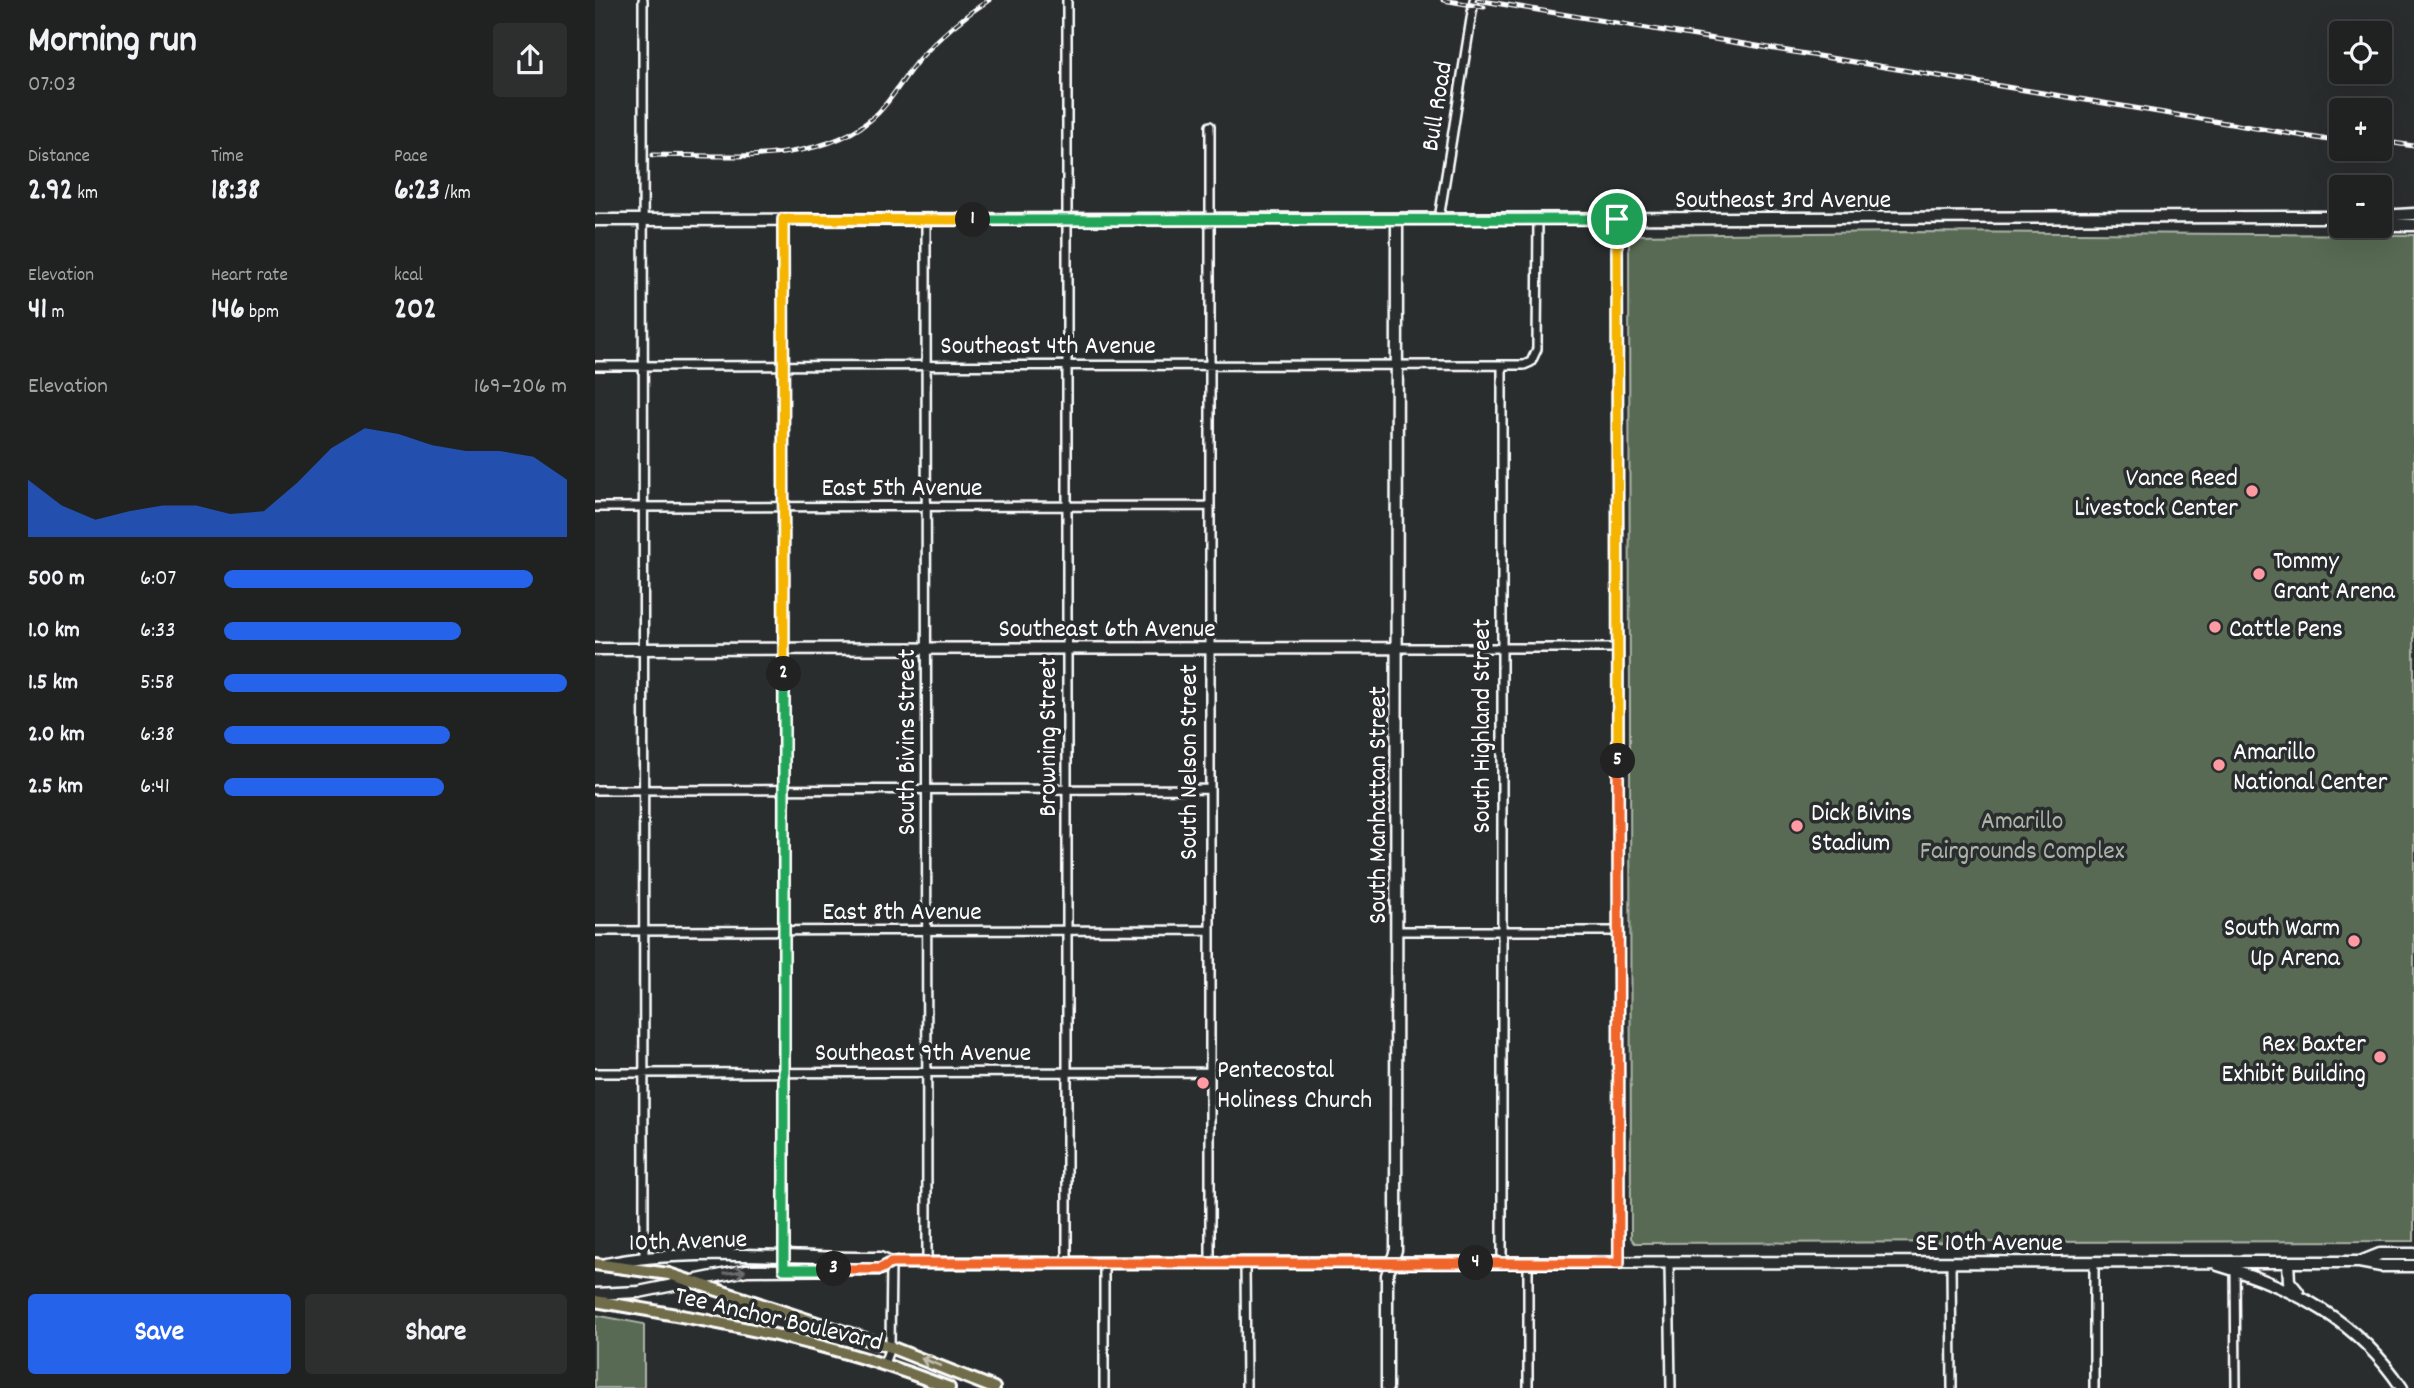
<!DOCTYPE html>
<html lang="en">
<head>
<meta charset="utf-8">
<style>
  :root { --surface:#202222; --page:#2d2f2f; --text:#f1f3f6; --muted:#a2a4a5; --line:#3d3f40; --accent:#2563eb }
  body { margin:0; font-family:Dekko,sans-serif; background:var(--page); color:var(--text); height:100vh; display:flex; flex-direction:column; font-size:26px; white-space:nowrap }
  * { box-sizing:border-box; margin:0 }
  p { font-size:23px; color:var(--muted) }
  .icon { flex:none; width:38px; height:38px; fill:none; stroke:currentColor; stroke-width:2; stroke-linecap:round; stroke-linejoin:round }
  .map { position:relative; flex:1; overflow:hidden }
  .details { display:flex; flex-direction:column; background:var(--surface); width:595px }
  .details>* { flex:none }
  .tools { position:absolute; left:1734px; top:21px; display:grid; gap:14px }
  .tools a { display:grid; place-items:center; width:63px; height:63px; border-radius:7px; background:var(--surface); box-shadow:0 7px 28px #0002,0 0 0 2px var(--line); font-size:35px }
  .pin { position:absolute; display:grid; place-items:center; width:60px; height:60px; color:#fff; margin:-30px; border:4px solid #fff; border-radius:50%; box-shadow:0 2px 7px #0007 }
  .km { position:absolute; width:35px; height:35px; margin:-18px; border-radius:50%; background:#222; color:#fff; font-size:19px; line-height:35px; text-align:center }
  .round { display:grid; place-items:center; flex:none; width:74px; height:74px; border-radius:7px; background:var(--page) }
  .overview { display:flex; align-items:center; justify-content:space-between; height:119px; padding:0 28px }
  h1 { font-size:38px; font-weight:700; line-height:52px }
  .metrics { display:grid; grid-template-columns:repeat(3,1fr); gap:10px; height:119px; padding:7px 28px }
  .metrics div { display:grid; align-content:center }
  .metrics b { font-size:30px; font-weight:700 }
  .metrics small { font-size:19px; font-weight:400 }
  .metrics p { font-size:19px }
  .chart { height:196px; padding:14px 28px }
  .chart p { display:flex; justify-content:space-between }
  .chart svg { width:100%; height:126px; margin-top:7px; fill:var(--accent); opacity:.7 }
  .cta { display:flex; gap:14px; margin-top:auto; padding:14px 28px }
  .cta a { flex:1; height:80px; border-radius:7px; background:var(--accent); color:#fff; font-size:28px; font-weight:700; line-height:80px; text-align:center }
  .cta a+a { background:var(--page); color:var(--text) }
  ul { padding:0 28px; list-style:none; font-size:23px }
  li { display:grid; grid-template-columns:112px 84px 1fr; align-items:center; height:52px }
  li i { height:18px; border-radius:9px; background:var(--accent) }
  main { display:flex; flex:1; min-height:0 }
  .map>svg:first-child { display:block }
  .green { fill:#586a53; stroke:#acb4a9; stroke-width:2 }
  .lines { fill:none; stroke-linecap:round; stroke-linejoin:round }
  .street-casing { stroke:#fff; stroke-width:12 }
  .secondary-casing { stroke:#fff; stroke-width:15 }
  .primary-casing { stroke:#fff; stroke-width:16 }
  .street { stroke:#2a2d2e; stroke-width:7 }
  .secondary { stroke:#2a2d2e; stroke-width:10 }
  .primary { stroke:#716d4b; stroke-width:10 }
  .rail-casing { stroke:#fff; stroke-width:5 }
  .rail { stroke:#2a2d2e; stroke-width:2.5; stroke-dasharray:8; stroke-linecap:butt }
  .oneway { stroke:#6a6c6d }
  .oneway2 { stroke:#bfbdae }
  .split-1-casing { stroke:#fff; stroke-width:14 }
  .split-2-casing { stroke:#fff; stroke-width:14 }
  .split-3-casing { stroke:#fff; stroke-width:14 }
  .split-4-casing { stroke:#fff; stroke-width:14 }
  .split-5-casing { stroke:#fff; stroke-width:14 }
  .split-6-casing { stroke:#fff; stroke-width:14 }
  .split-1 { stroke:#22a559; stroke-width:9 }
  .split-2 { stroke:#f5b400; stroke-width:9 }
  .split-3 { stroke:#22a559; stroke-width:9 }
  .split-4 { stroke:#f0652b; stroke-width:9 }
  .split-5 { stroke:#f0652b; stroke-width:9 }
  .split-6 { stroke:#f5b400; stroke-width:9 }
  .poi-dot { fill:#ff9aa2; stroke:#2a2d2e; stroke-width:2.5 }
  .labels { text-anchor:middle; stroke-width:7; stroke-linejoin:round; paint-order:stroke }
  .street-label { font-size:26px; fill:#fff; stroke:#2a2d2e }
  .poi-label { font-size:26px; fill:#fff; stroke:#2a2d2e; text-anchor:start }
  .park-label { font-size:26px; fill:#acb4a9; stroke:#2a2d2e }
</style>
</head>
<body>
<main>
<section class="details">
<div class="overview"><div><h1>Morning run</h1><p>07:03</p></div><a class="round"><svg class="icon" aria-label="share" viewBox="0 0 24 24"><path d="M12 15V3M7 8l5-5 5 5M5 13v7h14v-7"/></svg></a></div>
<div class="metrics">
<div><p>Distance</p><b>2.92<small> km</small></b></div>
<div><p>Time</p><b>18:38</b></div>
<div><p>Pace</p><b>6:23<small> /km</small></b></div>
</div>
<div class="metrics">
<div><p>Elevation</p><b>41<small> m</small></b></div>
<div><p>Heart rate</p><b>146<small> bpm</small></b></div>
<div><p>kcal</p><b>202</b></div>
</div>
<div class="chart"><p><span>Elevation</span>169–206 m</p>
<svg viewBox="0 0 160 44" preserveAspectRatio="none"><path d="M0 44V24L10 33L20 38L30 35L40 33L50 33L60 36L70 35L80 25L90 13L100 6L110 8L120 12L130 14L140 14L150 16L160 24V44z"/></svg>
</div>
<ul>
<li><b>500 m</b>6:07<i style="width:90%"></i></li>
<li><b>1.0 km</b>6:33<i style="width:69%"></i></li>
<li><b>1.5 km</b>5:58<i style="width:100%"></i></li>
<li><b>2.0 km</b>6:38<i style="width:66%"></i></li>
<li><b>2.5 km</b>6:41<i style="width:64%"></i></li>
</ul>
<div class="cta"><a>Save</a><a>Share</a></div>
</section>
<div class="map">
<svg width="1819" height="1388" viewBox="0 0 1819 1388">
  <rect width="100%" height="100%" fill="#2a2d2e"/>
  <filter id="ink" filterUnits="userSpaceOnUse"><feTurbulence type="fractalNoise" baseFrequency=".0143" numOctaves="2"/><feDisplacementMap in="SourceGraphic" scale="14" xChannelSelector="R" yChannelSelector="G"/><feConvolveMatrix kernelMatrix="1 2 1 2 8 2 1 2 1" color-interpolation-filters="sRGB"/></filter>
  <g filter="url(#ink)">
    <path class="green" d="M 1306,232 L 1819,235 L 1819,1241 L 1040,1243 L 1036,1238 L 1034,235 Z
      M 0,1315 L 49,1324 L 49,1388 L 0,1388 Z"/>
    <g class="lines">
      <g class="street-casing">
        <path id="street" d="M 48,0 L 49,1257
          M 472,0 L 472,1263
          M 615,126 L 615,1263
          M 188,219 L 189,1269
          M 844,219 L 879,0
          M 1022,219 L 1024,1263
          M 331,220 L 332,1263
          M 0,366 L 907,365
          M 0,507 L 613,506
          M 802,648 L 1023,648
          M 0,790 L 614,789
          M 0,931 L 614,930
          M 803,931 L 1023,931
          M 0,1073 L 614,1072
          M 1356,1262 L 1357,1388
          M 1499,1262 L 1499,1388
          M 509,1263 L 509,1388
          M 650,1263 L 651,1388
          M 907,1263 L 907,365 L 929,365 L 936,362 L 942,349 L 943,218
          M 933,1263 L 933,1388
          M 1074,1263 L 1076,1388
          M 1640,1266 L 1641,1388
          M 289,1364 L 295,1347 L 296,1263"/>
      </g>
      <g class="secondary-casing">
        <path id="secondary" d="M 1785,216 L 1819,214
          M 0,220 L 1746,217
          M 1785,225 L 1819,225
          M 0,649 L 802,648
          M 1693,1262 L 1694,1281 L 1703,1292
          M 1765,1262 L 1785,1254 L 1819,1254
          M 11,1264 C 94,1247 198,1259 285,1258 L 296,1263 L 332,1263 L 1640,1262 L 1764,1262 L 1786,1266 L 1819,1266
          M 1623,1265 C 1699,1287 1763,1321 1807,1388
          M 0,1294 L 44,1292 L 152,1270 L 285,1269 L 296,1263
          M 792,1388 L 792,1275 L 801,1250 L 802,219"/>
      </g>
      <g class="primary-casing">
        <path id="primary" d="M 0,1264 L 74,1274 L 295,1347 L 399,1388
          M 0,1301 C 121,1321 239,1342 354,1388"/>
      </g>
      <use href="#street" class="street"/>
      <use href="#secondary" class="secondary"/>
      <use href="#primary" class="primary"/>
      <g class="rail-casing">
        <path id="rail" d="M 848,0 L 889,7
          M 882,0 L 1746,142
          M 1785,141 L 1819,146
          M 58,155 C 129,155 229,167 283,113 C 299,97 310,75 325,58 C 346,35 369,16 394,0"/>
      </g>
      <use href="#rail" class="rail"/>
    </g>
    <defs><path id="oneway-shaft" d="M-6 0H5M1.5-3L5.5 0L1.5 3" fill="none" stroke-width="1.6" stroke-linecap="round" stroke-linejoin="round" transform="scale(1.75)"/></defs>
    <use class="oneway" href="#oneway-shaft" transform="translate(140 1272) rotate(-8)"/>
    <use class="oneway2" href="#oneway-shaft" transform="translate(336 1362) rotate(-159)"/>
  </g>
  <g class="lines" filter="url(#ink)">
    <g class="split-1-casing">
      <path id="split-1" d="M 378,220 L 1022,219"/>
    </g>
    <g class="split-2-casing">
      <path id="split-2" d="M 189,674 L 188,219 L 378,220"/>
    </g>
    <g class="split-3-casing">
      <path id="split-3" d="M 189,674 L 189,1269 L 239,1269"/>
    </g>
    <g class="split-4-casing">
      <path id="split-4" d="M 239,1269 L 285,1269 L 296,1263 L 881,1263"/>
    </g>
    <g class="split-5-casing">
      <path id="split-5" d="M 881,1263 L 1024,1263 L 1023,761"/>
    </g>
    <g class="split-6-casing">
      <path id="split-6" d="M 1022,219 L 1023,761"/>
    </g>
    <use href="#split-1" class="split-1"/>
    <use href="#split-2" class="split-2"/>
    <use href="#split-3" class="split-3"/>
    <use href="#split-4" class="split-4"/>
    <use href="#split-5" class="split-5"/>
    <use href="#split-6" class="split-6"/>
  </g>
  <g class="poi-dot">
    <circle cx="1657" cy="491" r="7"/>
    <circle cx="1664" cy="574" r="7"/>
    <circle cx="1620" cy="627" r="7"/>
    <circle cx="1624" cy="765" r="7"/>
    <circle cx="1202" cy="826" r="7"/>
    <circle cx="1759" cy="941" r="7"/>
    <circle cx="1785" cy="1057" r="7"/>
    <circle cx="608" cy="1083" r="7"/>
  </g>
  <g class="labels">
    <g class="street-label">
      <text transform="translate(840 106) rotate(-81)" y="9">Bull Road</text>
      <text x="1188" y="207">Southeast 3rd Avenue</text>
      <text x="453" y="353">Southeast 4th Avenue</text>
      <text x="307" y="495">East 5th Avenue</text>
      <text x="512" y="636">Southeast 6th Avenue</text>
      <text transform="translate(885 726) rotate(-90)" y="9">South Highland Street</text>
      <text transform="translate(451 737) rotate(-90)" y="9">Browning Street</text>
      <text transform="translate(310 742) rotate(-90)" y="9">South Bivins Street</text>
      <text transform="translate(592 762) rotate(-90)" y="9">South Nelson Street</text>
      <text transform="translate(781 805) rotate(-90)" y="9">South Manhattan Street</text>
      <text x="307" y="919">East 8th Avenue</text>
      <text x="328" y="1060">Southeast 9th Avenue</text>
      <text transform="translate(93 1239) rotate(-2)" y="9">10th Avenue</text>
      <text x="1394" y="1250">SE 10th Avenue</text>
      <text transform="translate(184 1317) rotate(13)" y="9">Tee Anchor Boulevard</text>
    </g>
    <g class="poi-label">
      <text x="1643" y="485" text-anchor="end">Vance Reed<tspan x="1643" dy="30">Livestock Center</tspan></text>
      <text x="1678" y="568">Tommy<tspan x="1678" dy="30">Grant Arena</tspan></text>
      <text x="1634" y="636">Cattle Pens</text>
      <text x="1638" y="759">Amarillo<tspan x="1638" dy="30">National Center</tspan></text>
      <text x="1216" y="820">Dick Bivins<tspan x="1216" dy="30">Stadium</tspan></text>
      <text x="1745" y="935" text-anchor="end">South Warm<tspan x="1745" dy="30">Up Arena</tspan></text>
      <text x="1771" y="1051" text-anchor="end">Rex Baxter<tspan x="1771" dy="30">Exhibit Building</tspan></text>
      <text x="622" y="1077">Pentecostal<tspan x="622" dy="30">Holiness Church</tspan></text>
    </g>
    <g class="park-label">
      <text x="1427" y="828">Amarillo<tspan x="1427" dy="30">Fairgrounds Complex</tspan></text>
    </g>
  </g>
</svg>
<div class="tools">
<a><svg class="icon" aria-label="locate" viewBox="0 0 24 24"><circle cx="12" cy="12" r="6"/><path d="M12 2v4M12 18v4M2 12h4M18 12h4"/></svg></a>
<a>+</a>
<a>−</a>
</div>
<div class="pin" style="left:1022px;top:219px;background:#1e9e55"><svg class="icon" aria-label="arrive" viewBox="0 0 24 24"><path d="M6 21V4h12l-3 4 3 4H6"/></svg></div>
<b class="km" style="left:378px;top:220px">1</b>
<b class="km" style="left:189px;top:674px">2</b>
<b class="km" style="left:239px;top:1269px">3</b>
<b class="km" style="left:881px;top:1263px">4</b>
<b class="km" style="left:1023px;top:761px">5</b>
</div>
</main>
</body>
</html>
